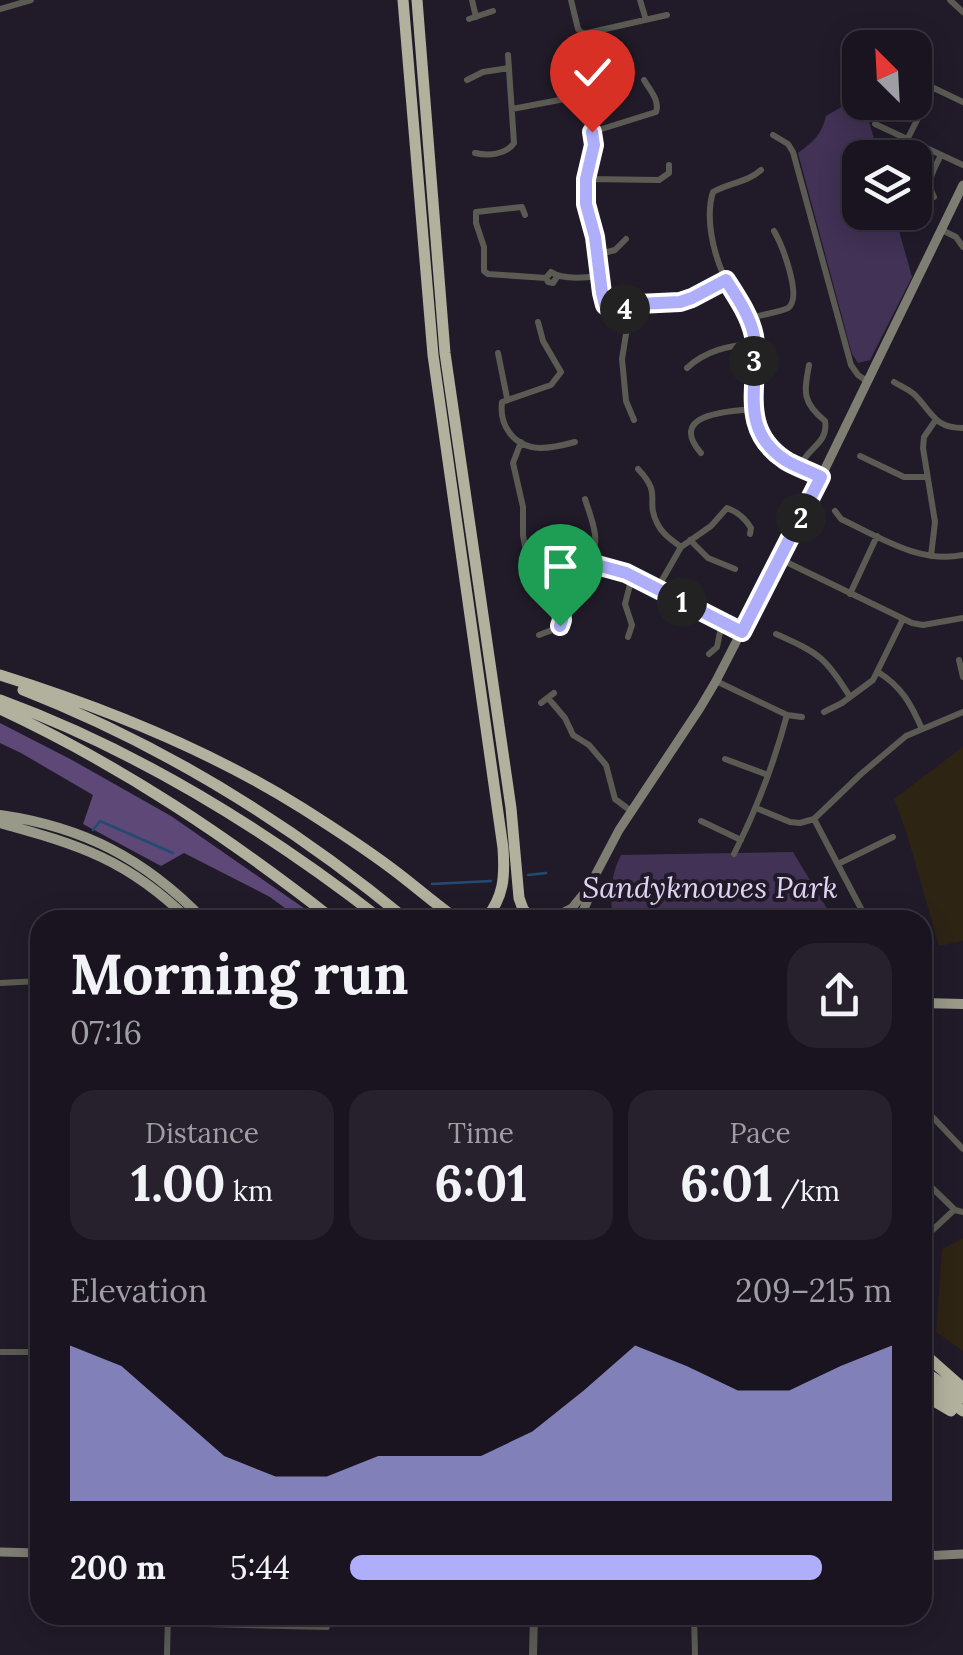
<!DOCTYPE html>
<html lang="en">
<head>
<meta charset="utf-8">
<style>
  :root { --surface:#19141f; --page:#26212c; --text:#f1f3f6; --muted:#9f9ea4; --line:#37333d; --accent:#aeaefb }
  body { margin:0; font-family:Lora,serif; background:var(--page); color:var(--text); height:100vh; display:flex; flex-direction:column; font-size:38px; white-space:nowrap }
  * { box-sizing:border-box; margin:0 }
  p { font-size:32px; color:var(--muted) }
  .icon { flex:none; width:55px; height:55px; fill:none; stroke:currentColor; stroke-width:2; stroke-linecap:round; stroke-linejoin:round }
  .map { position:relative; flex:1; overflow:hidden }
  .side { position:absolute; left:30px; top:910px; width:902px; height:715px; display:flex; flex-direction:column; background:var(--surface); border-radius:30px; box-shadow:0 5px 25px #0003,0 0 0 2px var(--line) }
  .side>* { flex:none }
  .needle { width:65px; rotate:336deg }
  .tools { position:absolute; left:842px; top:30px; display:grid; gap:20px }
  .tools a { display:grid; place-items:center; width:90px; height:90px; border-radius:20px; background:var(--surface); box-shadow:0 5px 25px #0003,0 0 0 2px var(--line); font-size:50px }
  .pin { position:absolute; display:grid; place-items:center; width:85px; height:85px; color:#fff; margin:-102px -42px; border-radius:50% 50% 50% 0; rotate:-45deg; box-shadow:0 0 10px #0007 }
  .pin .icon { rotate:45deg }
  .km { position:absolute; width:50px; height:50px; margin:-25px; border-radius:50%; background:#222; color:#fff; font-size:28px; line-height:50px; text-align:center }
  .round { display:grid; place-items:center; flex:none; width:105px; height:105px; border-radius:30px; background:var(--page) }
  .overview { display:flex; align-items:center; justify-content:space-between; height:170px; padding:0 40px }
  h1 { font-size:55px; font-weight:700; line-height:75px }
  .figures { display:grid; grid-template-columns:repeat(3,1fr); gap:15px; height:170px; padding:10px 40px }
  .figures div { display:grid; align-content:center; border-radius:25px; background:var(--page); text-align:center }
  .figures b { font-size:50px; font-weight:700 }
  .figures small { font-size:28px; font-weight:400 }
  .figures p { font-size:28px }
  .chart { height:280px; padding:20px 40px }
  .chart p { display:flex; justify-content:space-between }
  .chart svg { width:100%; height:180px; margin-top:10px; fill:var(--accent); opacity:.7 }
  ul { padding:0 40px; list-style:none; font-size:32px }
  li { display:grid; grid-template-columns:160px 120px 1fr; align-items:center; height:75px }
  li i { height:25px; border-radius:12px; background:var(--accent) }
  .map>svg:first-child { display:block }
  .education { fill:#2d2414 }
  .green { fill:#423256 }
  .forest { fill:#5d4878 }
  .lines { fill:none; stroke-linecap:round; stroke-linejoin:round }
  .stream { stroke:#234b72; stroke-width:2.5 }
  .minor { stroke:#5b5b54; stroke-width:6 }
  .tertiary { stroke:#5b5b54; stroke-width:8 }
  .secondary { stroke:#7e7e72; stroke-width:9 }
  .primary { stroke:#999989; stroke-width:10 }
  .trunk { stroke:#a6a594; stroke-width:10 }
  .motorway { stroke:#b2b19e; stroke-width:11 }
  .route-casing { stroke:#fff; stroke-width:20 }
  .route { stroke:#aeaefb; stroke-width:12 }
  .labels { text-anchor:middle; stroke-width:8; stroke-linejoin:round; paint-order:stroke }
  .park-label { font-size:30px; font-style:italic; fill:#e0d4f3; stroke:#211b29 }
</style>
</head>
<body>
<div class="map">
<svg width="963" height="1655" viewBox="0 0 963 1655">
  <rect width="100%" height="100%" fill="#211b29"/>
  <path class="education" d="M 963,747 L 963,941 L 939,946 L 907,834 L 894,799 Z
    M 963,1238 L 963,1351 L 936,1332 L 942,1249 Z"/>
  <path class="green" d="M 860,96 L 860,102 L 864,103 L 879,157 L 860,158 L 860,212 L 894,213 L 912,277 L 870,360 L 858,363 L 852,354 L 798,153 C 813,142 822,134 826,116 Z
    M 793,852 L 834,920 L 613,920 C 610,897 610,876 621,855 Z"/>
  <path class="forest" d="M 0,723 L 72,760 L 171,816 L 321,920 L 301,920 L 270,897 L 184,853 L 161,866 L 83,824 L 93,795 L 21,753 L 0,743 Z"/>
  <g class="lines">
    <path class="stream" d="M 93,830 L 100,821 L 173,853
      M 528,875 L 546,873
      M 432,884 L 491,881"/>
    <path class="minor" d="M 472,0 L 476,17
      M 571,0 L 578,29 L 583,34 L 667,15
      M 640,0 L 646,20
      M 950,0 L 963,12
      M 0,9 L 31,0
      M 469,19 L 493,11
      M 906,35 L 912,48
      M 915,54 L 918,63 L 915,71
      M 915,79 L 963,102
      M 467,80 L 483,72 L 509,68
      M 512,109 L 570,98 L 577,98 L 592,132 L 593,145 L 586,179 L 586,203 L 595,237 L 602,293 L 605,305 L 611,310 L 637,304 L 680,302 L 692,298 L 726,280
      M 875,124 L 963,165
      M 592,132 L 656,112 C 660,101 650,90 644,80
      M 773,135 L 788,144 L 793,152 L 851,365 L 858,375 L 868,382
      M 907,140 L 933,88
      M 475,153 C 488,156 506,155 514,143 L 508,55
      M 761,170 C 748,182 729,183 713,192 C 705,217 713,252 724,276 C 733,295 746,310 752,331 C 763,366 742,404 764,438 C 779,459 800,465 821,477
      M 586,179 L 659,180 L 669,173 L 669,165
      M 934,197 C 925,182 934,169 941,155
      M 525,215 L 522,207 L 476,212 L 476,223 L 484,247 L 484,271 L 488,274 L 546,278
      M 942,230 L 956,237 L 963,247
      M 596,255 L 615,250 L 626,239
      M 557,277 L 553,283 L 548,282 L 546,278 L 551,272 C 562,280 584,278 599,276
      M 624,309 L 627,328 L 622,359 L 626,401 L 634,420
      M 748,319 C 758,315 782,312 788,308 C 803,298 782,245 774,231
      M 538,322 L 543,341 L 561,372 L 551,385 L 502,402 C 499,426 514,447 540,448 C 551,448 564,445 575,442
      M 498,353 L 507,398
      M 687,368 C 706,350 729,346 754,343
      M 894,382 C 902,387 910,390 916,396 C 933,414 935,428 963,428
      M 521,442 L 513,463 L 523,507 L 523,535 L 528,564 L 532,570 L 585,562 L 609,568 L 633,576 L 741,631
      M 701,453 C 667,414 728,411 754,409
      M 860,456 L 904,477 L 927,477
      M 800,467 C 806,448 829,444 825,421 C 802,402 804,393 809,365
      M 638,469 C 663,495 645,499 657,523 C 662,534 672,540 681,547
      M 585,499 C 593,524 600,536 591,563
      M 835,511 L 841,519 C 879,537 920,564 963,555
      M 690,540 L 708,558 L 735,569
      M 931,556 L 935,522 L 923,448 L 924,437 L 935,421
      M 780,559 L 912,623 L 923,625 L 963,618
      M 657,589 L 681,547 L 711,526 L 727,508 C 738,512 745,518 751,528 L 750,534
      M 850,594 L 877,536
      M 776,634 C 818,653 825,656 850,697
      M 539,635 L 560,627 L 561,621 L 556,567
      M 628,637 L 632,625 L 625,604 L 632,577
      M 709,654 L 717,647 L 722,622
      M 959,660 L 963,677
      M 878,672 C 902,687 911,704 922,729
      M 716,681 L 787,715 L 802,717
      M 548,698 L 565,718 L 573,735 L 589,745 L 606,765 L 615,799 L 631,811
      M 541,703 L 554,693
      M 824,712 L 842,703 L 873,680 L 903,619
      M 725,759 L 768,775
      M 756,808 L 790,822 L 800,823 L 814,819 L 861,774 L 906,736 L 963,712
      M 814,819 L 867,920
      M 701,821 L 741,840
      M 734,854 C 757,809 774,763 787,715
      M 838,864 L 893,837
      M 916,920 L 920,919
      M 33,981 L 35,966
      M 0,983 L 40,981
      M 922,1106 L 963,1149
      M 922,1178 L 955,1210 L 963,1212
      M 922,1240 L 954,1210
      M 0,1352 L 40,1352
      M 694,1615 L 695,1655
      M 167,1623 L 327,1627
      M 167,1655 L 168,1615"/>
    <path class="tertiary" d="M 533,1655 L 534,1615"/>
    <path class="secondary" d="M 548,920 L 572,908 L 589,887 L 619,830 L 700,708 L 716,681 L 821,477 L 963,185
      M 579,920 L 587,902 L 589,889
      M 0,1552 L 40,1553
      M 922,1556 L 963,1554"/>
    <path class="primary" d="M 0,815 C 84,827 145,859 204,920
      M 0,823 C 80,845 128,860 189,920
      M 922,1003 L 963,1004"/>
    <path class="trunk" d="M 498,920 L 520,920"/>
    <path class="motorway" d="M 403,0 L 433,355 L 503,848 C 505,877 504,897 485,920
      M 417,0 L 445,353 L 511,808 L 519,898 L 523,909 L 532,920
      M 0,675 C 105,708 208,749 302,808 C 332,827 363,847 391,868 C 414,885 435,904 458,920
      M 23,690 C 163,745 291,824 407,920
      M 0,700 C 139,751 266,830 382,920
      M 0,709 C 122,766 228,837 334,920
      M 922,1352 L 963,1388
      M 922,1370 L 963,1398
      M 922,1383 L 963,1411
      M 922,1394 L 951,1411"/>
  </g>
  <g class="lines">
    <g class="route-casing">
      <path id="route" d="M 560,626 L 562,620 L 556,566 L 586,562 L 626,573 L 742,632 L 821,477 C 810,471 796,467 785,460 C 736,427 761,381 754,336 C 750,316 737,297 726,280 L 692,298 L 680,302 L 638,304 L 611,310 L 605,305 L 602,293 L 595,237 L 586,204 L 586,179 L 594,145 L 592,132"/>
    </g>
    <use href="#route" class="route"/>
  </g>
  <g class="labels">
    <g class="park-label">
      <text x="710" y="898">Sandyknowes Park</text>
    </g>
  </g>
</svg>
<div class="tools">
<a><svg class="needle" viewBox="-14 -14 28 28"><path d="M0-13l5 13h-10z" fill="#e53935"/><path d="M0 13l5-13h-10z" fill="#9f9ea4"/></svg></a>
<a><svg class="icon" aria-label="layers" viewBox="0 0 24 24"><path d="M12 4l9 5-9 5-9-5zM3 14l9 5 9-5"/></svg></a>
</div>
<div class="pin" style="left:560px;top:626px;background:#1e9e55"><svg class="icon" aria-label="arrive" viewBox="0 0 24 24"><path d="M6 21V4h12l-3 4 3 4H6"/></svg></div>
<div class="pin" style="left:592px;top:132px;background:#d93025"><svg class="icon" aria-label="check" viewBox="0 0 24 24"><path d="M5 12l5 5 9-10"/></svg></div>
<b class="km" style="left:682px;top:602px">1</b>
<b class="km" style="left:801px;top:518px">2</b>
<b class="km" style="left:754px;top:361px">3</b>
<b class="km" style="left:625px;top:309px">4</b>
<section class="side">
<div class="overview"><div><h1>Morning run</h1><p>07:16</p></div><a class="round"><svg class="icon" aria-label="share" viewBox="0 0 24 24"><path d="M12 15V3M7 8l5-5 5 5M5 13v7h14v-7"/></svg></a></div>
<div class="figures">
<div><p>Distance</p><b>1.00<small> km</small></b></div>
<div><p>Time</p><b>6:01</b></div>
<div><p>Pace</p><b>6:01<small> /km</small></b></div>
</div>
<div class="chart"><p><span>Elevation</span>209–215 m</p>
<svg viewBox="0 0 160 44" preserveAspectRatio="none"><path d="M0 44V6L10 11L20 22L30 33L40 38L50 38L60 33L70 33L80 33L90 27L100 17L110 6L120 11L130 17L140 17L150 11L160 6V44z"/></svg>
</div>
<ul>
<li><b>200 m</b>5:44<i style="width:87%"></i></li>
</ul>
</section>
</div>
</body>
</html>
